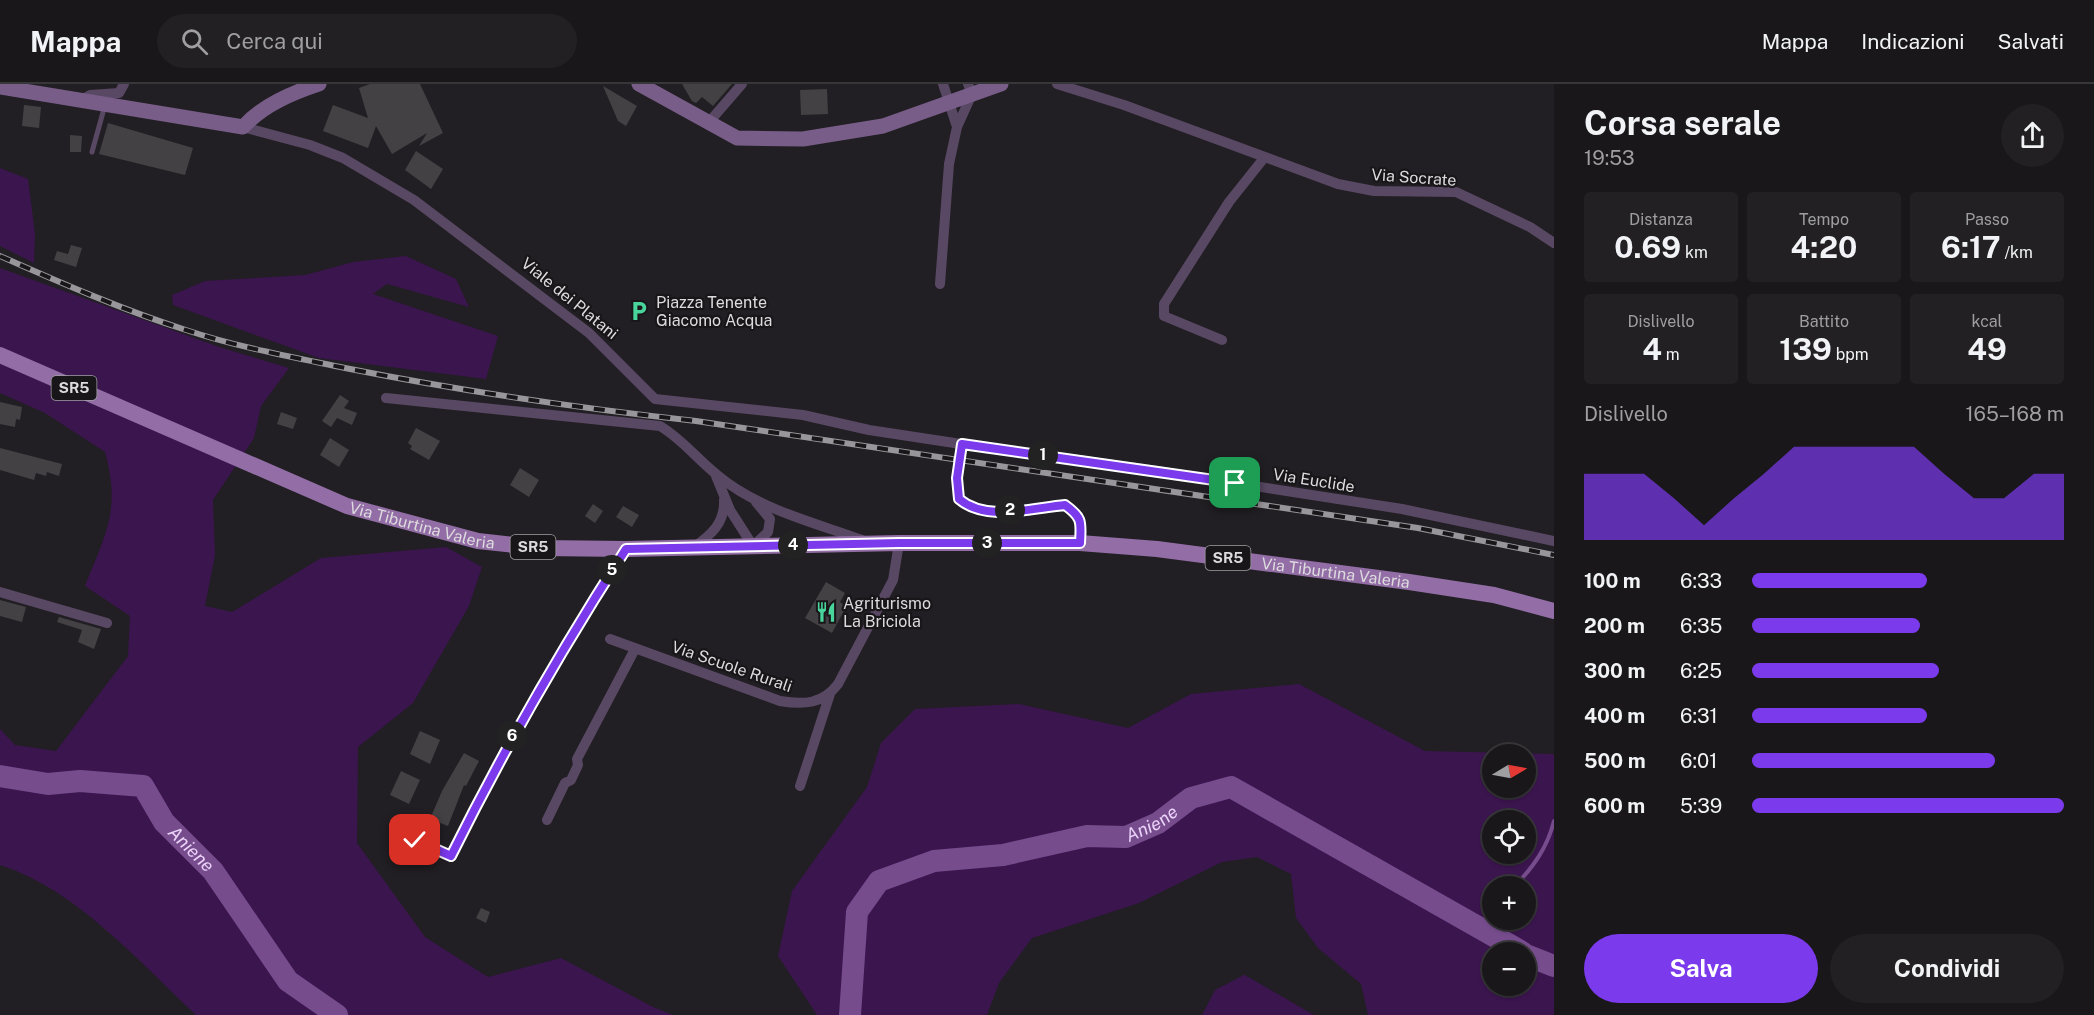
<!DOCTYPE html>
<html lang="it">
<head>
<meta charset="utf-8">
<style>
  :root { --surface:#19171a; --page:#222023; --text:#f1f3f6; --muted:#9f9fa2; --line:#373639; --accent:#7c3aed }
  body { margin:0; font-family:"Public Sans",sans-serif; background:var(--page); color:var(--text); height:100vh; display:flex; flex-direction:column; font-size:22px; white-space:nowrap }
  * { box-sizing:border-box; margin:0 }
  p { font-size:20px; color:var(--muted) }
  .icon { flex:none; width:33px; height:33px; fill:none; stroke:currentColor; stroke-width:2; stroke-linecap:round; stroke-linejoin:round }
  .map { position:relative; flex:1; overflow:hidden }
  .sheet { display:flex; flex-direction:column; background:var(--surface); width:540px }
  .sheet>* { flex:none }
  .needle { width:39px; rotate:80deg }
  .tools { position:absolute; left:1482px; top:660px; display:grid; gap:12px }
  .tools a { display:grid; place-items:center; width:54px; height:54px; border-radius:50%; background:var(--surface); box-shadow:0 2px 4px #0004,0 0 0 2px var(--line); font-size:30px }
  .pin { position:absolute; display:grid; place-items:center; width:51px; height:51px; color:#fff; margin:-26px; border-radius:12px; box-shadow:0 3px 9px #0006 }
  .km { position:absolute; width:30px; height:30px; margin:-15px; border-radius:50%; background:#222; color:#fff; font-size:16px; line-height:30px; text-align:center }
  .round { display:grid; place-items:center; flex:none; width:63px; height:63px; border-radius:32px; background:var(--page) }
  .head { display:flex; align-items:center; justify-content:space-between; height:102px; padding:0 30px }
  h1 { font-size:33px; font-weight:700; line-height:45px }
  .figures { display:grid; grid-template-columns:repeat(3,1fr); gap:9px; height:102px; padding:6px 30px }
  .figures div { display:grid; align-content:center; border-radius:6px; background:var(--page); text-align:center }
  .figures b { font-size:30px; font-weight:700 }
  .figures small { font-size:16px; font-weight:400 }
  .figures p { font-size:16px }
  .chart { height:168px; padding:12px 30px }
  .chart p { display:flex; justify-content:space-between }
  .chart svg { width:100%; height:108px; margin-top:6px; fill:var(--accent); opacity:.7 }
  .cta { display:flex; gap:12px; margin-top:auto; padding:12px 30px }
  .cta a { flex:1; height:69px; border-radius:36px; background:var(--accent); color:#fff; font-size:24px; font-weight:700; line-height:69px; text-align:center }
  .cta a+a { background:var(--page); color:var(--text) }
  ul { padding:0 30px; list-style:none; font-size:20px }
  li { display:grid; grid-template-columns:96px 72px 1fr; align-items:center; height:45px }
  li i { height:15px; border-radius:8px; background:var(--accent) }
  header { display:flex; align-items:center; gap:36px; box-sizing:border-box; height:84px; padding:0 30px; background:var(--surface); border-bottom:2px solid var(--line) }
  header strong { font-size:28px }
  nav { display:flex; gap:33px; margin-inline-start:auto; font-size:21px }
  .search { width:420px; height:54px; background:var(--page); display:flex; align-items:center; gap:15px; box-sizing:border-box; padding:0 21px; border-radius:33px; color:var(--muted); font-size:22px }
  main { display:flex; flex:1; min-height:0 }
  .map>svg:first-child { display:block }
  .green { fill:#3b154e; fill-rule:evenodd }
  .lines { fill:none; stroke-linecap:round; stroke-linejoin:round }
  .stream { stroke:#764c8d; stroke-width:4 }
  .river { stroke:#764c8d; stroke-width:22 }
  .building { fill:#444145 }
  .lane { stroke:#594863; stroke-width:5 }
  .street { stroke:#594863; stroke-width:10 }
  .secondary { stroke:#795d89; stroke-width:15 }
  .primary { stroke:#926da6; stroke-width:16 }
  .rail-casing { stroke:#98969a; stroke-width:6 }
  .rail { stroke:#181619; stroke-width:4; stroke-dasharray:11; stroke-linecap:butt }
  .street-bridge { stroke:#594863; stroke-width:10 }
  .route-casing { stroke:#fff; stroke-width:12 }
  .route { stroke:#7c3aed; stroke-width:8 }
  .labels { text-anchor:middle; stroke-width:4.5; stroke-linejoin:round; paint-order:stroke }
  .shield { fill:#181619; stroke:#a2a0a3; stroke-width:1.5 }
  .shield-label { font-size:15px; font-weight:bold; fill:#dddbde }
  .street-label { font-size:16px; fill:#dddbde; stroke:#181619 }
  .poi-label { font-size:16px; fill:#dddbde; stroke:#181619; text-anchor:start }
  .water-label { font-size:18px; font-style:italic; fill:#ebd3f9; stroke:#181619 }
</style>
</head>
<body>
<header>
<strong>Mappa</strong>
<div class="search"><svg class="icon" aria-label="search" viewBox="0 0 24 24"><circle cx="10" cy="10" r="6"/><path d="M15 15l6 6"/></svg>Cerca qui</div>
<nav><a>Mappa</a><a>Indicazioni</a><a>Salvati</a></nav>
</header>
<main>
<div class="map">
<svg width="1554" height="931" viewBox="0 0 1554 931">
  <rect width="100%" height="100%" fill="#211f23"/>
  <path class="green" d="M 0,84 L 28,95 L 35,150 L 34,179 L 0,162 Z
    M 406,172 L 456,195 L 469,223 L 387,200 L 373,210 L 498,252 L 486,295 L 319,274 L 173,221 L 172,211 L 205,197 L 305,191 L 353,178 Z
    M 0,184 L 219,263 L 289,284 L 261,322 L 254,354 L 213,416 L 215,471 L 205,522 L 232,528 L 321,474 L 446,463 L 482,483 L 469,522 L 413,619 L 358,663 L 357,759 L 425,853 L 488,893 L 561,874 L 653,923 L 673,931 L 196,931 C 139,878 76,805 0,781 L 0,645 L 15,661 L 56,667 L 128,572 L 130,532 L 85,502 C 106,449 121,426 105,368 L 45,329 L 0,309 Z
    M 1299,600 L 1425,667 L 1554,670 L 1554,931 L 1368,931 L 1361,900 L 1318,864 L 1296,834 L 1291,790 L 1257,773 L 1222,778 L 1139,819 L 1032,854 L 999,899 L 987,931 L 817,931 L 778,872 L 792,807 L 867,703 L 881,659 L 915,625 L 1019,620 L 1128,644 L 1191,610 ZM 1492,670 L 1526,670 L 1526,704 L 1492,704 ZM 1492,736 L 1526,736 L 1526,770 L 1492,770 ZM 1526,802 L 1526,836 L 1492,836 L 1492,802 ZM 1526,868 L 1526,902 L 1492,902 L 1492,868 Z
    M 1244,891 L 1245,891 L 1314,931 L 1202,931 L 1215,906 Z"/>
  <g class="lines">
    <path class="stream" d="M 1515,802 C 1534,782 1547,764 1554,737
      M 1478,843 L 1492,827"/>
    <g class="river">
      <path id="s1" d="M 0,692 L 48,700 L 80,697 L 143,702 L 164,738 L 213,787 L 288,897 L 337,931"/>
      <path d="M 1526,871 L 1554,882"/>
      <path id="s2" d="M 850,931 L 857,828 L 879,797 L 934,777 L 1003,771 L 1087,752 L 1126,753 L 1158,739 L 1191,714 L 1231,703 L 1522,868"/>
    </g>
  </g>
  <path class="building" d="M 370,0 L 420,0 L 443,49 L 419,62 L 427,49 L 392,70 L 376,42 L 368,64 L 323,47 L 333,21 L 368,34 L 359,4 Z
    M 682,0 L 732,0 L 713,22 L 702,13 L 696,19 L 692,17 Z
    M 603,2 L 637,22 L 626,42 L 618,37 Z
    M 827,5 L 828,30 L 801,31 L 800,6 Z
    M 24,21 L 41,23 L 39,44 L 22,42 Z
    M 108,39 L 193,64 L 185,91 L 99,70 Z
    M 70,51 L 82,52 L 81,68 L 70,68 Z
    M 416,67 L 443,85 L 431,105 L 405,86 Z
    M 71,161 L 82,164 L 76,183 L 54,176 L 57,167 L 68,170 Z
    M 340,311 L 349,317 L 344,324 L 357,329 L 352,341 L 337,334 L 331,343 L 322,337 Z
    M 0,318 L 22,323 L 20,336 L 16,335 L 15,343 L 0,340 Z
    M 281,328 L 297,334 L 293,345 L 277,340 Z
    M 416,344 L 440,357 L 429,376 L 410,365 L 412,362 L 408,359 Z
    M 330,354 L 349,366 L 339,383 L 320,371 Z
    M 0,364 L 62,380 L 59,392 L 47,388 L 46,392 L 36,389 L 34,396 L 0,386 Z
    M 520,384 L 539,396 L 529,413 L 510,401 Z
    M 593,420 L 603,427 L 595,439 L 585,432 Z
    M 623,422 L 639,431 L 632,443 L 616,433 Z
    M 826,498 L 845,509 L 840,518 L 846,523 L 832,549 L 805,534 Z
    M 0,516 L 26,523 L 22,538 L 0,532 Z
    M 59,533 L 101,545 L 94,565 L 78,558 L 82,546 L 57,538 Z
    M 420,647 L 440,656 L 430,680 L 410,670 Z
    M 464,669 L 479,677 L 466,702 L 464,701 L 448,742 L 430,735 L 442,707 Z
    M 401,687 L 420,696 L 409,720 L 390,711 Z
    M 481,824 L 490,828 L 486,839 L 476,834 Z"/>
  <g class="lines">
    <path class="lane" d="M 92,68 L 105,21"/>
    <path class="street" d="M 943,0 L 957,43
      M 1057,0 L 1124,21 L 1338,100 L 1374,107 L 1456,108 L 1530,143 L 1554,159
      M 83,15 L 90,11 L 119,9 L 124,0
      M 710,37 L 742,0
      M 243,43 L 310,61 L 343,74 L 414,116 L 589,249 L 655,315 L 803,331 L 869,346 L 961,360 L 961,367
      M 940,200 L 949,80 L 957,43 L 972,10 L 968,0
      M 1222,256 L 1164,232 L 1164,220 L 1229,118 L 1264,74
      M 386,314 L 660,342 C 682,355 696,374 716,390 C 757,425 813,438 862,456
      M 961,360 L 1151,386 L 1402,425 L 1554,457
      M 716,392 L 730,426 L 753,462 L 768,448 L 770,435 L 756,418
      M 957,394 L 959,415 C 985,438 1032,424 1065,421 C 1083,434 1081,438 1080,459
      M 694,463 C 711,451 725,439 724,416
      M 0,508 L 107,539
      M 610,555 L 780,617 C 804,621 823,620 838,600 L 893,496 L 899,459
      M 800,702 L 830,610
      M 547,736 L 565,699 L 571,696 L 578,681 L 577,675 L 635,565
      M 415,756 L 451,772 C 504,665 561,565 626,465"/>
    <path class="secondary" d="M 639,0 L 737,54 L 803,55 L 883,42 L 1001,0
      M 0,3 L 243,43 C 263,21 292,9 319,0"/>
    <path class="primary" id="s3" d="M 0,271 L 347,422 L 478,457 L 541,464 L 626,465 L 899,459 L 1080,459 L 1157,465 L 1409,498 L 1494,511 L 1554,527"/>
    <g class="rail-casing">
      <path id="rail" d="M 0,172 C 61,199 123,226 186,246 C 237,263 292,273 345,284 C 461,307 578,324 696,337 L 1418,444 L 1554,471"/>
    </g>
    <use href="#rail" class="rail"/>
    <path class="street-bridge" d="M 957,394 L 961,367"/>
  </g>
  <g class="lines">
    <g class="route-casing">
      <path id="route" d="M 415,756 L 451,772 C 504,665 561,566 626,465 L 899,459 L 1080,459 C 1081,438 1083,434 1065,421 C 1032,424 986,438 959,415 L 957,394 L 962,360 L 1235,399"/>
    </g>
    <use href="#route" class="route"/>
  </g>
  <defs>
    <g id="parking-bare" transform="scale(1.62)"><path d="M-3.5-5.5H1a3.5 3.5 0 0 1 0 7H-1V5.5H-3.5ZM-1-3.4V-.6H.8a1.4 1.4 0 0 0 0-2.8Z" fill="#49d49c" stroke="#181619" stroke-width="2.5" paint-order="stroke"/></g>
    <g id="restaurant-bare" transform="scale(1.62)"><path d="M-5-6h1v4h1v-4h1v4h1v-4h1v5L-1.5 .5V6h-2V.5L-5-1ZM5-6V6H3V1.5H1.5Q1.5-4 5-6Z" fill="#49d49c" stroke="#181619" stroke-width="2.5" paint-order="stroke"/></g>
  </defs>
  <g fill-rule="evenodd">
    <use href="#parking-bare" x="639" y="227"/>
    <use href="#restaurant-bare" x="826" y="528"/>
  </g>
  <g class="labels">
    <g class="shield">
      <rect x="51.5" y="292" width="45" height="24" rx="4.5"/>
      <rect x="510.5" y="451" width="45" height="24" rx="4.5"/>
      <rect x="1205.5" y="462" width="45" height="24" rx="4.5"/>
    </g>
    <g class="shield-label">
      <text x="74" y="309">SR5</text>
      <text x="533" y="468">SR5</text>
      <text x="1228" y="479">SR5</text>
    </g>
    <g class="street-label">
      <text transform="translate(1414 93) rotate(4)" y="6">Via Socrate</text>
      <text transform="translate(570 214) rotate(39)" y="6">Viale dei Platani</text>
      <text transform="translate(1314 396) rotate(9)" y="6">Via Euclide</text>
      <text dy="6" stroke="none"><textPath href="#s3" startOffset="456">Via Tiburtina Valeria</textPath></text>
      <text dy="6" stroke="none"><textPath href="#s3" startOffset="1374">Via Tiburtina Valeria</textPath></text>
      <text transform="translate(732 582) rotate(19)" y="6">Via Scuole Rurali</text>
    </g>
    <g class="poi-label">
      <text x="656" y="224">Piazza Tenente<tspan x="656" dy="18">Giacomo Acqua</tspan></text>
      <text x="843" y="525">Agriturismo<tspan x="843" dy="18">La Briciola</tspan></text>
    </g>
    <g class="water-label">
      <text dy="6" stroke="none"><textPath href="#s2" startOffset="423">Aniene</textPath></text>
      <text dy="6" stroke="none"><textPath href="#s1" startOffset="224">Aniene</textPath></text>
    </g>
  </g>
</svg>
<div class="tools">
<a><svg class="needle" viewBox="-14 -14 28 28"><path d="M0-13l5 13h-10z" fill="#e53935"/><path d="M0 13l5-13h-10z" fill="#9f9fa2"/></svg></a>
<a><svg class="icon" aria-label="locate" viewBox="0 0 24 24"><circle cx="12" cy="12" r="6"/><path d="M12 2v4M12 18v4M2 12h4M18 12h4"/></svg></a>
<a>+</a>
<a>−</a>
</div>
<div class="pin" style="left:1235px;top:399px;background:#1e9e55"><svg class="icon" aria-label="arrive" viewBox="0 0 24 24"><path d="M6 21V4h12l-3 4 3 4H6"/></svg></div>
<div class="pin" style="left:415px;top:756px;background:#d93025"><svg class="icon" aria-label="check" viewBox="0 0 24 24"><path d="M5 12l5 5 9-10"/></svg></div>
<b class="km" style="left:1043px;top:371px">1</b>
<b class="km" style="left:1010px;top:426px">2</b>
<b class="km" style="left:987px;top:459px">3</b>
<b class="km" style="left:793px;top:461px">4</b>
<b class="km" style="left:612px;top:486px">5</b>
<b class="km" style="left:512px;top:652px">6</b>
</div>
<section class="sheet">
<div class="head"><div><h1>Corsa serale</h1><p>19:53</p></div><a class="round"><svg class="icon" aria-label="share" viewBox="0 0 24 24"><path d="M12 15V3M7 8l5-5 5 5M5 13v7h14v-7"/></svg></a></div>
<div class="figures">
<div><p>Distanza</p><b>0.69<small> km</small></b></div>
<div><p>Tempo</p><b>4:20</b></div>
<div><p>Passo</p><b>6:17<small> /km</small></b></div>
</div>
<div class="figures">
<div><p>Dislivello</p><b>4<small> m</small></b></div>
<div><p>Battito</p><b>139<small> bpm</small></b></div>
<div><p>kcal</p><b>49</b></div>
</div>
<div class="chart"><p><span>Dislivello</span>165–168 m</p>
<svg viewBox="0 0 160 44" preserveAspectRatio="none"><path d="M0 44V17L10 17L20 17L30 27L40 38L50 27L60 17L70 6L80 6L90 6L100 6L110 6L120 17L130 27L140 27L150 17L160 17V44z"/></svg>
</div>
<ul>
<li><b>100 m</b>6:33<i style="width:56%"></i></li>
<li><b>200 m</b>6:35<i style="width:54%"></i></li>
<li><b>300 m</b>6:25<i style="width:60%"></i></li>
<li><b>400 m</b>6:31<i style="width:56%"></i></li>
<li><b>500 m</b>6:01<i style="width:78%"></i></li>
<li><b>600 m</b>5:39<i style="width:100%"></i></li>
</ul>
<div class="cta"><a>Salva</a><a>Condividi</a></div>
</section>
</main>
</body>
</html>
